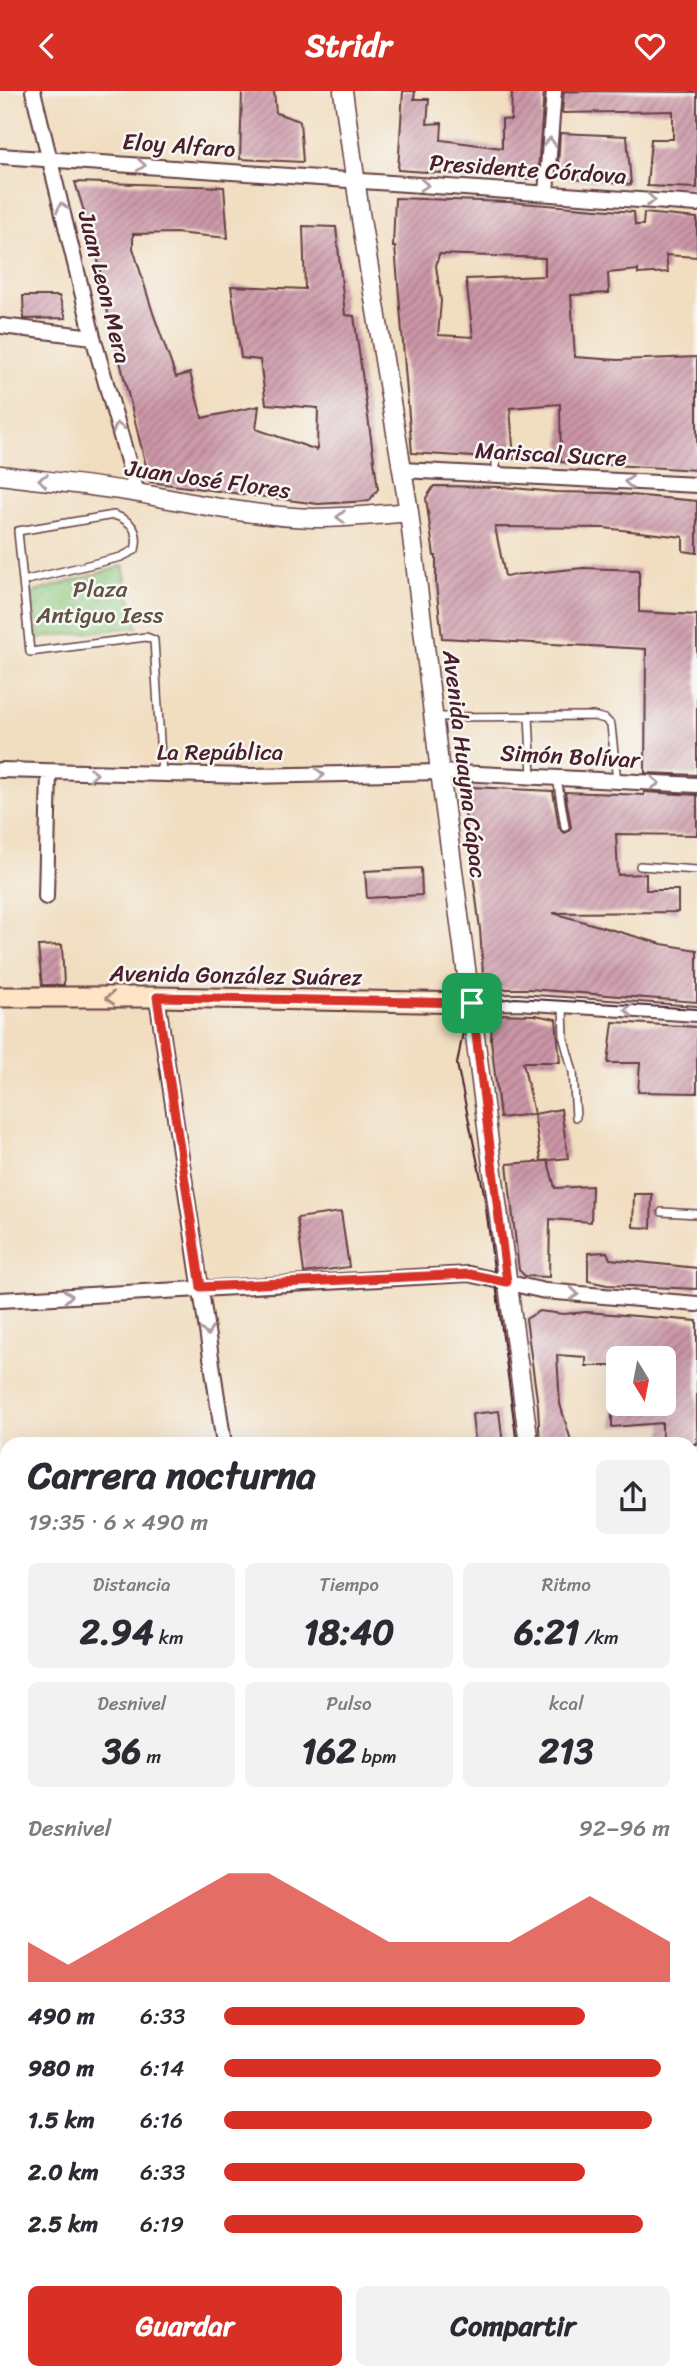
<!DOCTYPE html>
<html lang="es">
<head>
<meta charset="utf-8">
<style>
  :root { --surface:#fff; --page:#f2f2f3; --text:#2b2b33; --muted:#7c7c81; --accent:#d93025 }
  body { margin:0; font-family:Sriracha,sans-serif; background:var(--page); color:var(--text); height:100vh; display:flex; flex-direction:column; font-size:26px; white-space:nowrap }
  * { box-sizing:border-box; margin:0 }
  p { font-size:23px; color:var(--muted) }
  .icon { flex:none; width:38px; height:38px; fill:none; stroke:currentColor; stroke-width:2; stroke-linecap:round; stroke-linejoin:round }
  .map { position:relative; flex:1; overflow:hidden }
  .side { position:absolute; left:0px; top:1346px; width:698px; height:943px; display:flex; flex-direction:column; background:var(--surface); border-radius:21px 21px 0 0; box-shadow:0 7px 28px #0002 }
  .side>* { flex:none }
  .needle { width:46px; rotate:170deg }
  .buttons { position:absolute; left:606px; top:1255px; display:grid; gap:14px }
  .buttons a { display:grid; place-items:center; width:70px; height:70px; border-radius:10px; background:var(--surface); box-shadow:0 7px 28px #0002; font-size:35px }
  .pin { position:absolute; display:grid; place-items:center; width:60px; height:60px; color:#fff; margin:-30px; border-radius:14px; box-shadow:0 4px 10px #0006 }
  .round { display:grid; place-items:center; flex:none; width:74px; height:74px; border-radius:10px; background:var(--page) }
  .overview { display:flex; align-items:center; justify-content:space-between; height:119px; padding:0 28px }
  h1 { font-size:38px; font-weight:700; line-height:52px }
  .figures { display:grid; grid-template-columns:repeat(3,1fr); gap:10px; height:119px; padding:7px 28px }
  .figures div { display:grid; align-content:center; border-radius:10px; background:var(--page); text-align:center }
  .figures b { font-size:35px; font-weight:700 }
  .figures small { font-size:19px; font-weight:400 }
  .figures p { font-size:19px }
  .chart { height:196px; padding:14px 28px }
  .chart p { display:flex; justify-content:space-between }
  .chart svg { width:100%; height:126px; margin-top:7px; fill:var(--accent); opacity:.7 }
  .cta { display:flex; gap:14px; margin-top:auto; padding:14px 28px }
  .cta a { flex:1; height:80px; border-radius:10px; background:var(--accent); color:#fff; font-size:28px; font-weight:700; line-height:80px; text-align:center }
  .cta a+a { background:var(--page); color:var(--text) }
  ul { padding:0 28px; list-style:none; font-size:23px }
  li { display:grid; grid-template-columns:112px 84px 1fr; align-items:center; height:52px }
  li i { height:18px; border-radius:9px; background:var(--accent) }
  header { display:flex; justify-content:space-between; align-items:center; height:91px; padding:0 28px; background:var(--accent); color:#fff; font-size:32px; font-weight:700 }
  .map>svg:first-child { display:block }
  .grass { fill:url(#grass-dots); stroke:#6d7454; stroke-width:2 }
  .building { fill:url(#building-hatch); fill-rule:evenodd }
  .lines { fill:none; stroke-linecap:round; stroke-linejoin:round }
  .service-casing { stroke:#633c41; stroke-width:10 }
  .minor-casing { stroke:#633c41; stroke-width:18 }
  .tertiary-casing { stroke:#633c41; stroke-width:21 }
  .secondary-casing { stroke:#633c41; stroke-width:23 }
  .service { stroke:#fff; stroke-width:7 }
  .minor { stroke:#fff; stroke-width:14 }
  .tertiary { stroke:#fff; stroke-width:18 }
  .secondary { stroke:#fde5c5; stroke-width:19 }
  .tram { stroke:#4a1f2b; stroke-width:2 }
  .oneway { stroke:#ae9aa0 }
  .oneway2 { stroke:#a48278 }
  .route-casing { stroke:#fff; stroke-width:14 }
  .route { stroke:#d93025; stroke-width:9 }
  .labels { text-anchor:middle; stroke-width:5; stroke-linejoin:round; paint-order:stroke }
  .street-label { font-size:23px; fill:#4a1f2b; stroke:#f6f6f2 }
  .park-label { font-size:23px; fill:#5f5244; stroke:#f6f6f2 }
</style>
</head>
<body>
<header><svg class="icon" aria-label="back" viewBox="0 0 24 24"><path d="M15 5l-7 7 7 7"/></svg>Stridr<svg class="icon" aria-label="heart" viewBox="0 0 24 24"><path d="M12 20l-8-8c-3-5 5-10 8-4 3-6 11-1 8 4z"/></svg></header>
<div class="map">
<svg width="697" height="2288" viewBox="0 0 697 2288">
  <defs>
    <pattern id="grass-dots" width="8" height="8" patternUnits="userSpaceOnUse" patternTransform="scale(1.75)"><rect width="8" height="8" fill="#90ca7e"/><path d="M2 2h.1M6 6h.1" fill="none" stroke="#7ead6d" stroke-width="1.8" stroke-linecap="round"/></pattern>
    <pattern id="building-hatch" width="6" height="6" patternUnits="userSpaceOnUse" patternTransform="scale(1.75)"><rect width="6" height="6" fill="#cb96a7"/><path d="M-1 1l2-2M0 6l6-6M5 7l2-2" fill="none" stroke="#a77a88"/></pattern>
  </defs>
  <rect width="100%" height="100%" fill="#f6f6f2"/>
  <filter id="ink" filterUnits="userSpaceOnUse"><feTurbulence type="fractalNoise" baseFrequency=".0143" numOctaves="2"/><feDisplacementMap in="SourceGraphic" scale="14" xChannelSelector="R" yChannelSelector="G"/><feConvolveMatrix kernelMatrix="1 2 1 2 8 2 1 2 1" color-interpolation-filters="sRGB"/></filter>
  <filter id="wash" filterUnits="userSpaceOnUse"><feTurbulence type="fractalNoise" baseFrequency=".00686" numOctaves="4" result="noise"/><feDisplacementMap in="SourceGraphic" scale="28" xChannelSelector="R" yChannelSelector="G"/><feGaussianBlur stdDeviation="1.57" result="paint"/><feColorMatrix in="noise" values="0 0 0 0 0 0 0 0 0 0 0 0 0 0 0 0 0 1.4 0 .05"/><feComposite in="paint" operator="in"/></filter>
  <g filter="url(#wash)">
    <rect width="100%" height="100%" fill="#f1ddbf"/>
    <path class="grass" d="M 123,475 L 137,536 L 38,547 L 31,502 Z"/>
    <g id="blocks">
      <path class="building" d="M 242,0 L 274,0 L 276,22 L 300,30 L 303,71 L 240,68 Z
        M 403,0 L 415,0 L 414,8 L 429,8 L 427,33 L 442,32 L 441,49 L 502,57 L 502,28 L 511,29 L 512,0 L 544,0 L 538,80 L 530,88 L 398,79 Z
        M 564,0 L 697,1 L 697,97 L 647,95 L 651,48 L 673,48 L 673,20 L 562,22 Z
        M 560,42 L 627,45 L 631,94 L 564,87 L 558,75 Z
        M 75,91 L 224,96 L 228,147 L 175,142 L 133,143 L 133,157 L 153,222 L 176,286 L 190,282 L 202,327 L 259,315 L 256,338 L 317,359 L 318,317 L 266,313 L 260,269 L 241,267 L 231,195 L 305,198 L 303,135 L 336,136 L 345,224 L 354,225 L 378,398 L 369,410 L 318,413 L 150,391 L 104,206 L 97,163 Z
        M 395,107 L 509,111 L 634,121 L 635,134 L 643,134 L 644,122 L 697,127 L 697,166 L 666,164 L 668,181 L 638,183 L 638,179 L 608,182 L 609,202 L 571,204 L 575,266 L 618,269 L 697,266 L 697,379 L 561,371 L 560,313 L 510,317 L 514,368 L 502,367 L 497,363 L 490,367 L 412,362 L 395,156 L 393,156 ZM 439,163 L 545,167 L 545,185 L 466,188 L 473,246 L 438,244 L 441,210 L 436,175 Z
        M 23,205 L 59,205 L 66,227 L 24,228 Z
        M 434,395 L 503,396 L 555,401 L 609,402 L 697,410 L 697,462 L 683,460 L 683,446 L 604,437 L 495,436 L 505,485 L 583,477 L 639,479 L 639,521 L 697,524 L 697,684 L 645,682 L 646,558 L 442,547 L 436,493 L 436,465 L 434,465 L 426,407 Z
        M 471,696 L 553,700 L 559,737 L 565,742 L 569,740 L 571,736 L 565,701 L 644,704 L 644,701 L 697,704 L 697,744 L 616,743 L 618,784 L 646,783 L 646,799 L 678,799 L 678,821 L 553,822 L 662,853 L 697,859 L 697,911 L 529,898 L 484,898 L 480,838 L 463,705 Z
        M 421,777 L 422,804 L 367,807 L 365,780 Z
        M 62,854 L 64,894 L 42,894 L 38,855 Z
        M 492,923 L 535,924 L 556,928 L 560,971 L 523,971 L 534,1023 L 500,1027 L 491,949 Z
        M 613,931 L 697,936 L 697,1002 L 638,1001 L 640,972 L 608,972 Z
        M 561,1018 L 568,1067 L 541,1070 L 534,1023 Z
        M 548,1070 L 555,1097 L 592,1095 L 591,1131 L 550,1128 L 549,1186 L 525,1185 L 519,1179 L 507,1073 Z
        M 634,1103 L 652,1103 L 651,1137 L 633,1136 Z
        M 341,1121 L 349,1176 L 304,1182 L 297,1127 Z
        M 607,1161 L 610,1168 L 697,1177 L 697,1198 L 607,1194 L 588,1190 L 588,1162 Z
        M 539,1220 L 563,1223 L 587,1221 L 697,1230 L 697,1353 L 662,1353 L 662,1332 L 612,1336 L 612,1312 L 663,1312 L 663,1267 L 618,1267 L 618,1275 L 586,1275 L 586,1266 L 557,1264 L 560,1313 L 572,1353 L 540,1353 L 538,1315 L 526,1228 Z
        M 499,1320 L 503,1353 L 475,1353 L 472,1323 Z"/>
    </g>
  </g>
  <g filter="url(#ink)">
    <use href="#blocks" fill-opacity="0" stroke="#633c41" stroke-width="2"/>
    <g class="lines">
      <g class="service-casing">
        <path id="service" d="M 496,369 L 496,383
          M 23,490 L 121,466 L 135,459 C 140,440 132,430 114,424 L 18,440 L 30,561 L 146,546 L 154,549 L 162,684
          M 529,625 L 532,685
          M 436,626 L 593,625 L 605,628 L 611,634 L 617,690
          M 557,687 L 565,736
          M 640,775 L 697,779
          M 563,915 L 564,948 L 573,981 L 576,1026
          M 662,1121 L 697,1123
          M 0,2207 L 7,2213
          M 0,2241 L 7,2235"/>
      </g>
      <g class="minor-casing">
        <path id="minor" d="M 33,0 L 93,246 L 137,402
          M 0,65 L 697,113
          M 546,102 L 554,0
          M 2,235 L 93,246
          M 402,379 L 697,394
          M 0,679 L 249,685 L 440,681 L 697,694
          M 46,806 L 49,681
          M 157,906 L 224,1353
          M 472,912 L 518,911 L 697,923
          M 0,1209 L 469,1183 L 545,1200 L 697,1213
          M 691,1549 L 697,1549
          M 691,1810 L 697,1810
          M 691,2087 L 697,2087"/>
      </g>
      <g class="tertiary-casing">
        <path id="tertiary" d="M 343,0 L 360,122 L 409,421 L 440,681 L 529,1353
          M 0,384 C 46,390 92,394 138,402 C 196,413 253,425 313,427 C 345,427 377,424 409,421
          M 0,1808 L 7,1808
          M 0,2072 L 7,2065
          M 15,2282 L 25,2288"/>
      </g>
      <g class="secondary-casing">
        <path id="secondary" d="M 0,906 L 157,906 L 472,912
          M 0,1465 L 7,1466
          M 0,1486 L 7,1487
          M 0,2050 L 7,2043
          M 0,2099 L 7,2092
          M 627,2282 L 628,2288
          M 654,2282 L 655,2288"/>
      </g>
      <use href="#service" class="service"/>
      <use href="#minor" class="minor"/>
      <use href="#tertiary" class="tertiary"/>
      <use href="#secondary" class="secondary"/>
      <path class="tram" d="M 517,1353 L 484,1102 L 457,973 L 464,936 L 474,923 L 491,910 L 515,907 L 697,918
        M 691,1562 L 697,1562
        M 0,2061 L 7,2054
        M 0,2085 L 7,2079"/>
    </g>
    <defs><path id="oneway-chevron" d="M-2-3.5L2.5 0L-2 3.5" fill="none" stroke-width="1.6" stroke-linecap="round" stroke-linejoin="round" transform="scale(1.75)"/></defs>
    <g class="oneway">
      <use href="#oneway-chevron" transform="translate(550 51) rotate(-86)"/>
      <use href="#oneway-chevron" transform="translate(141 74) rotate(4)"/>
      <use href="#oneway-chevron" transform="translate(424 94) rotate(4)"/>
      <use href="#oneway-chevron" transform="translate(651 109) rotate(4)"/>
      <use href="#oneway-chevron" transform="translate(62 116) rotate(-103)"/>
      <use href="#oneway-chevron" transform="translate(118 336) rotate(-106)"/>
      <use href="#oneway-chevron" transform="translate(43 389) rotate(-172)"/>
      <use href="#oneway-chevron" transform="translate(629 391) rotate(-177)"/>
      <use href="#oneway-chevron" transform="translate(341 426) rotate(179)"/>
      <use href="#oneway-chevron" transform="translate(93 683) rotate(1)"/>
      <use href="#oneway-chevron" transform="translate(320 684) rotate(-1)"/>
      <use href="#oneway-chevron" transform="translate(655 692) rotate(3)"/>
      <use href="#oneway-chevron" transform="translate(629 919) rotate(-176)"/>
      <use href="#oneway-chevron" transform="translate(574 1203) rotate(5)"/>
      <use href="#oneway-chevron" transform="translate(68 1205) rotate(-4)"/>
      <use href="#oneway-chevron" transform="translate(207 1240) rotate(81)"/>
    </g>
    <use class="oneway2" href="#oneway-chevron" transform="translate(110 907) rotate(-180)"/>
  </g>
  <g class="lines" filter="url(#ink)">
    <g class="route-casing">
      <path id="route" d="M 157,906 L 472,912 L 507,1191 L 469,1183 L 201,1196 Z"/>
    </g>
    <use href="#route" class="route"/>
  </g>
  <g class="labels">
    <g class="street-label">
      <text transform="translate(179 54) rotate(4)" y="8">Eloy Alfaro</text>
      <text transform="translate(528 78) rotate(4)" y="8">Presidente Córdova</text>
      <text transform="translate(105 196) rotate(76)" y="8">Juan Leon Mera</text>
      <text transform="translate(551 363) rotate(3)" y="8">Mariscal Sucre</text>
      <text transform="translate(208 388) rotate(8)" y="8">Juan José Flores</text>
      <text x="220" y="669">La República</text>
      <text transform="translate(570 665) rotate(3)" y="8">Simón Bolívar</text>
      <text transform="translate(465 673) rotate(83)" y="8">Avenida Huayna Cápac</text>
      <text transform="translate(236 884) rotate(1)" y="8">Avenida González Suárez</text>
    </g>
    <g class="park-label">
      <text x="100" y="506">Plaza<tspan x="100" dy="26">Antiguo Iess</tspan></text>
    </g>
  </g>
</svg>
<div class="buttons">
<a><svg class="needle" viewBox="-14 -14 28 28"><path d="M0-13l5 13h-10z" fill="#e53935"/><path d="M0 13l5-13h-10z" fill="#7c7c81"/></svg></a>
</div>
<div class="pin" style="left:472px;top:912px;background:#1e9e55"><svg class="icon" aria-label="arrive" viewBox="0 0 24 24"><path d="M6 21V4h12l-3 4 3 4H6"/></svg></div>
<section class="side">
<div class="overview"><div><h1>Carrera nocturna</h1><p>19:35 · 6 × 490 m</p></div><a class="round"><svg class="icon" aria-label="share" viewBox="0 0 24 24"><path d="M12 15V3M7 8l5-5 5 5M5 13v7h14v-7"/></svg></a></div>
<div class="figures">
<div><p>Distancia</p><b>2.94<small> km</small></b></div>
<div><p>Tiempo</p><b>18:40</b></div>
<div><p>Ritmo</p><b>6:21<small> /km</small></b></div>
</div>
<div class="figures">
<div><p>Desnivel</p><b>36<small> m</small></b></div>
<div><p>Pulso</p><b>162<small> bpm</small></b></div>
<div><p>kcal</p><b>213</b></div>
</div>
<div class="chart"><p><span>Desnivel</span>92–96 m</p>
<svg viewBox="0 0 160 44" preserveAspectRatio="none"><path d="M0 44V30L10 38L20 30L30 22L40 14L50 6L60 6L70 14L80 22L90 30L100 30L110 30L120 30L130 22L140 14L150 22L160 30V44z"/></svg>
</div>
<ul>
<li><b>490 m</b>6:33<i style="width:81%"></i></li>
<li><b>980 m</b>6:14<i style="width:98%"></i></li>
<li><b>1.5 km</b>6:16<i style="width:96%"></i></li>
<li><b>2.0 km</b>6:33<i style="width:81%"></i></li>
<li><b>2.5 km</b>6:19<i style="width:94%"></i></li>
</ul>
<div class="cta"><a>Guardar</a><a>Compartir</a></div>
</section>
</div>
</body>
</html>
